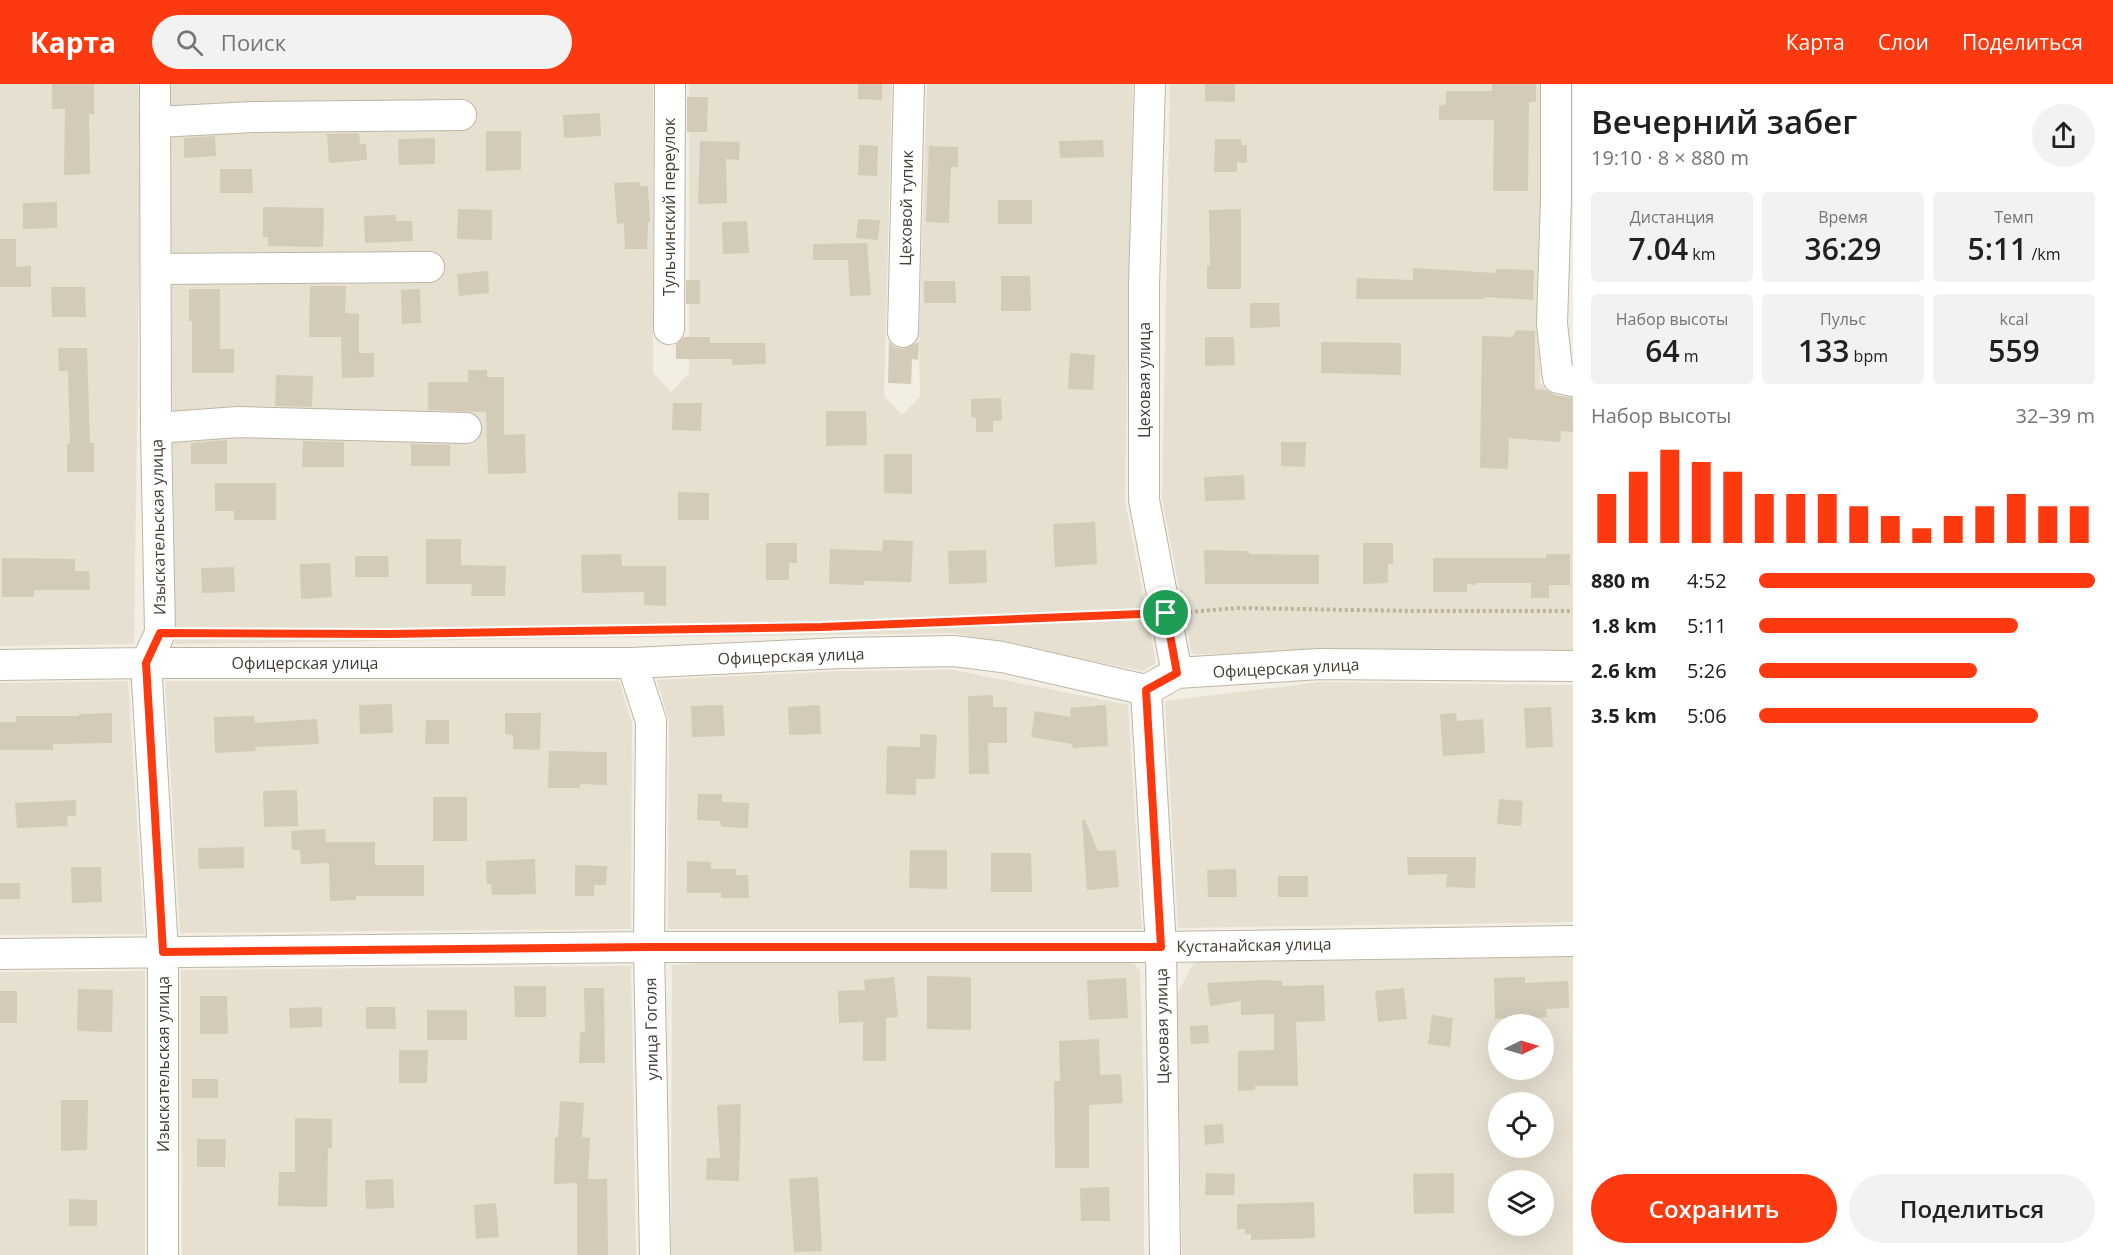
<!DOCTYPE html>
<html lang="ru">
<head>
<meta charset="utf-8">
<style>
  :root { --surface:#fff; --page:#f2f2f2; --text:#202124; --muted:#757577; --accent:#fd3a0f }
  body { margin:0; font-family:"Open Sans",sans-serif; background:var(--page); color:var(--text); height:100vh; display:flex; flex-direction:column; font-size:22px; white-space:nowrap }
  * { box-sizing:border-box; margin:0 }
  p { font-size:20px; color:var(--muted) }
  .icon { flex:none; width:33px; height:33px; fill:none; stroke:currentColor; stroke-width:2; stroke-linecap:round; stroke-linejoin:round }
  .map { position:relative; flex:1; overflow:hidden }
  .drawer { display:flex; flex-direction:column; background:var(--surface); width:540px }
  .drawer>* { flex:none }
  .needle { width:39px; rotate:85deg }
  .tools { position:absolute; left:1488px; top:930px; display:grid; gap:12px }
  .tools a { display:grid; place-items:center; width:66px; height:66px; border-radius:50%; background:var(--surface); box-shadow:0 6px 24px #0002; font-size:30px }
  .pin { position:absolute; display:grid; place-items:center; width:51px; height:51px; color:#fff; margin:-26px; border:3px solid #fff; border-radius:50%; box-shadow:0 2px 6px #0007 }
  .round { display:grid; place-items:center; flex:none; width:63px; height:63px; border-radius:32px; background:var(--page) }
  .overview { display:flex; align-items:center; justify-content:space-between; height:102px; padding:0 18px }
  h1 { font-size:33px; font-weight:600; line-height:45px }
  .metrics { display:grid; grid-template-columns:repeat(3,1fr); gap:9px; height:102px; padding:6px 18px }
  .metrics div { display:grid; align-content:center; border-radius:6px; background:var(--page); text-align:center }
  .metrics b { font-size:30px; font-weight:600 }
  .metrics small { font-size:16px; font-weight:400 }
  .metrics p { font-size:16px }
  .chart { height:168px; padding:12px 18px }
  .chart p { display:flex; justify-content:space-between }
  .chart svg { width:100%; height:108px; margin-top:6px; stroke:var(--accent); stroke-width:6 }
  .primary-button { display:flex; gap:12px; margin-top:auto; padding:12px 18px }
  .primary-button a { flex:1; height:69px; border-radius:36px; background:var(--accent); color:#fff; font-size:24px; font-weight:600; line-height:69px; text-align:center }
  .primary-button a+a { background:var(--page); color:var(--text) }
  ul { padding:0 18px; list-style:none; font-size:20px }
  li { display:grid; grid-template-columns:96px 72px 1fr; align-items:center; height:45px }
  li i { height:15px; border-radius:8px; background:var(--accent) }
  header { display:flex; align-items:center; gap:36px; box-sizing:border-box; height:84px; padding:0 30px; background:var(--accent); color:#fff }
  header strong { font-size:28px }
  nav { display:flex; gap:33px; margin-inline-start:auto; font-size:21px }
  .search { width:420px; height:54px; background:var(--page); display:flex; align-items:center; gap:15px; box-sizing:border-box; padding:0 21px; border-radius:33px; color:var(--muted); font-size:22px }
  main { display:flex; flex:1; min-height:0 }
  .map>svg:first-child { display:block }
  .residential { fill:#e6e0d1; fill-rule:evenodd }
  .building { fill:#d3cab8 }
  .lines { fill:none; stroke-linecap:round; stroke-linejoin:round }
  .minor-casing { stroke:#bdb6a6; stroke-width:32 }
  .path { stroke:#bfb297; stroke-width:4; stroke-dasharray:3 3; stroke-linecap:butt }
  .minor { stroke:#fff; stroke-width:30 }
  .route-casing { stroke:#fff; stroke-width:12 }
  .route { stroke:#fd3a0f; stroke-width:8 }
  .labels { text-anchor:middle; stroke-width:6; stroke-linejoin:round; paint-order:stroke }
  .street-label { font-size:16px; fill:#443e33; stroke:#fff }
</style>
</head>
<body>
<header>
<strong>Карта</strong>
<div class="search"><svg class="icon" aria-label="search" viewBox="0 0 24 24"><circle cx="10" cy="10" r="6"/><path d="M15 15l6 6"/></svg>Поиск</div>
<nav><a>Карта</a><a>Слои</a><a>Поделиться</a></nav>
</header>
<main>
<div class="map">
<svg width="1573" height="1171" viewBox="0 0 1573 1171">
  <rect width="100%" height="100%" fill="#f2eee3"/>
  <path class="residential" d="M 0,0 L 138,0 L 141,47 L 134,560 L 0,562 Z
    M 169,0 L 653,0 L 653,289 L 671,308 L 689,289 L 689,0 L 892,0 L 884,312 L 902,331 L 920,313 L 919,258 L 927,0 L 1133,0 L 1125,416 L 1156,579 L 1143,587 L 954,549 L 175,560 Z
    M 1170,0 L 1547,0 L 1540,299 L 1555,313 L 1573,314 L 1573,566 L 1192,570 L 1162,415 Z
    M 953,586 L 1128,621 L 1142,845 L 668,845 L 669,637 L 657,596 L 842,587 Z
    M 128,597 L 144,850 L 0,851 L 0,599 Z
    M 165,597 L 619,597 L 632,640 L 631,845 L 180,849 Z
    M 1320,598 L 1573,601 L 1573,838 L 1178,844 L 1165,617 Z
    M 1573,866 L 1573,1171 L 1182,1171 L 1177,911 L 1193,880 L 1211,870 ZM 1498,940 L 1544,940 L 1544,986 L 1498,986 ZM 1498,1018 L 1544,1018 L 1544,1064 L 1498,1064 ZM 1498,1096 L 1544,1096 L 1544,1142 L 1498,1142 Z
    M 1125,867 L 1140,887 L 1144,1016 L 1144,1171 L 671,1171 L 672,881 L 699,879 Z
    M 631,882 L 636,1171 L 182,1171 L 181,886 Z
    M 145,887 L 145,1171 L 0,1171 L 0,888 Z"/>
  <path class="building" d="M 52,0 L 94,0 L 94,30 L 89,30 L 90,90 L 64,91 L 65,25 L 52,25 Z
    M 858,0 L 882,0 L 882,16 L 858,15 Z
    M 1205,0 L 1235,0 L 1235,18 L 1205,17 Z
    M 1492,0 L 1536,0 L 1536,18 L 1529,18 L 1528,107 L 1493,107 L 1494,36 L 1439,36 L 1439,22 L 1446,20 L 1446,7 L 1492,7 Z
    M 687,13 L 708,13 L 707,48 L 687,48 Z
    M 600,29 L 601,52 L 564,54 L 563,31 Z
    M 486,47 L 521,47 L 521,86 L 486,87 Z
    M 359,49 L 360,60 L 366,60 L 367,76 L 329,79 L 327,50 Z
    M 215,52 L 216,72 L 184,74 L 184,54 Z
    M 435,54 L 435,80 L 399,81 L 398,55 Z
    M 1215,55 L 1241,55 L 1241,61 L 1247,61 L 1247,79 L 1237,78 L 1237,88 L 1214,88 Z
    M 1103,56 L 1104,73 L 1060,74 L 1059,57 Z
    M 700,57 L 740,58 L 739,76 L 726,75 L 727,119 L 698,120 Z
    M 859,61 L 878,62 L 877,92 L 858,91 Z
    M 929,62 L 958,63 L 958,83 L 951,83 L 949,139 L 926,138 Z
    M 220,85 L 252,85 L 253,109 L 220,109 Z
    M 640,98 L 640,102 L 648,102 L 650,138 L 648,138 L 647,165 L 625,165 L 624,139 L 617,140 L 614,99 Z
    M 998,116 L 1032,116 L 1032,140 L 998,140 Z
    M 57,118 L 57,144 L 23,145 L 23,119 Z
    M 263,123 L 324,124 L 323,163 L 268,162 L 268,153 L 263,153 Z
    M 458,125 L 492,126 L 492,156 L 457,155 Z
    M 1241,125 L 1241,205 L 1207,205 L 1207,182 L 1210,182 L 1209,126 Z
    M 396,131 L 396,137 L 412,137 L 413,157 L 365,159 L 364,132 Z
    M 858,135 L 880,136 L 878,156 L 856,154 Z
    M 747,137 L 749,169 L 723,170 L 722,138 Z
    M 0,155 L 16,155 L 16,183 L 31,182 L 31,203 L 0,203 Z
    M 867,159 L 871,211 L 850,212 L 848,176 L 813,176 L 813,160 Z
    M 1413,184 L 1496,189 L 1496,185 L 1534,186 L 1533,216 L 1484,213 L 1484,215 L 1356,215 L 1357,194 L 1413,196 Z
    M 488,187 L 489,209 L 459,212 L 457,190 Z
    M 1001,192 L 1030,192 L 1031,227 L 1001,227 Z
    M 686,196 L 700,196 L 700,220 L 686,220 Z
    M 924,197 L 955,197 L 956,219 L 924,219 Z
    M 310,202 L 346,202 L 345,229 L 359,230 L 359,269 L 374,269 L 374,293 L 342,294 L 341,253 L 309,253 Z
    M 51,203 L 85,203 L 86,233 L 52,233 Z
    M 189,205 L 220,205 L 220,265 L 234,265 L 234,289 L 192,289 L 192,237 L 189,237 Z
    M 420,205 L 421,239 L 402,240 L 401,206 Z
    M 1250,219 L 1279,219 L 1280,243 L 1250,244 Z
    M 1516,246 L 1535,247 L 1535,305 L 1546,306 L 1555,311 L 1573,314 L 1573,348 L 1561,347 L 1560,358 L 1509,354 L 1508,385 L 1480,384 L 1482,252 L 1513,253 Z
    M 684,253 L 710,253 L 710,259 L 765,259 L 766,280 L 732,281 L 732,275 L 676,275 L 676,260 Z
    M 1205,253 L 1234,253 L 1235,281 L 1205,282 Z
    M 889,258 L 895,263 L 903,265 L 919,258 L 918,276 L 912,275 L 911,300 L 888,299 Z
    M 1321,258 L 1401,259 L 1401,291 L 1321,289 Z
    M 58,264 L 87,264 L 90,359 L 94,359 L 94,388 L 67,388 L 67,360 L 70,360 L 68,287 L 59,287 Z
    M 1070,269 L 1095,271 L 1093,306 L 1068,305 Z
    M 468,286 L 487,286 L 487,293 L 504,293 L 504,351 L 525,350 L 526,389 L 488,390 L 486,328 L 428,326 L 428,298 L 468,298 Z
    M 276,291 L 313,292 L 312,323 L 275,322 Z
    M 1001,314 L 1002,336 L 993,337 L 993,348 L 976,348 L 976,334 L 971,332 L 971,315 Z
    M 673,319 L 702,319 L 701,347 L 672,346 Z
    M 826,327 L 866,327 L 867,361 L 826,362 Z
    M 227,356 L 227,380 L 191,380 L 191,359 Z
    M 303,357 L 344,358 L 344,383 L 302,383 Z
    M 1281,358 L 1306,358 L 1305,383 L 1281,382 Z
    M 411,360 L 450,361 L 450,382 L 411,382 Z
    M 884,370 L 912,370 L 912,410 L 884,409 Z
    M 1244,391 L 1245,416 L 1205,417 L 1204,393 Z
    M 215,399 L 276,399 L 276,436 L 234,436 L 234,427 L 215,427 Z
    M 678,408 L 709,409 L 709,436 L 678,436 Z
    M 1095,438 L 1097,480 L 1055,483 L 1053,440 Z
    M 426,455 L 461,455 L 461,481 L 506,482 L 505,512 L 471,512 L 472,500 L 426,500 Z
    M 883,456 L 913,457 L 911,498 L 864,497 L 864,501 L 829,500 L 830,465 L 882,467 Z
    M 766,459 L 797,459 L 797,479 L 789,479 L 789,496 L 766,496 Z
    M 1363,459 L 1393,459 L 1393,480 L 1388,480 L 1388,499 L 1363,500 Z
    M 986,466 L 987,499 L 949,500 L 948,467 Z
    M 1204,466 L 1249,467 L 1249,470 L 1319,471 L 1319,500 L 1205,500 Z
    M 621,470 L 622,482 L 666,482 L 666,522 L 644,521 L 644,508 L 582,509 L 581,471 Z
    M 1546,470 L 1570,470 L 1570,501 L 1549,501 L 1549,514 L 1531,514 L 1531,499 L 1476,499 L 1476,501 L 1467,500 L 1467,508 L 1433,508 L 1433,474 L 1546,474 Z
    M 355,472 L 388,472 L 389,493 L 355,493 Z
    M 2,474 L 75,475 L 75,487 L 89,487 L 90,506 L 34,506 L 34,513 L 2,513 Z
    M 330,479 L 332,513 L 301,515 L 300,480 Z
    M 234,483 L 235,508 L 202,509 L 201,484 Z
    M 993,611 L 993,623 L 1007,623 L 1007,659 L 988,659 L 989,690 L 969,690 L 968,612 Z
    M 392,620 L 393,649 L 360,650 L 359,621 Z
    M 723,621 L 725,652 L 692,653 L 691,622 Z
    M 820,621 L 821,650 L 789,651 L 788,623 Z
    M 1106,621 L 1108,662 L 1073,664 L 1072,660 L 1031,653 L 1035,627 L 1071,633 L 1070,624 Z
    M 1551,623 L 1553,663 L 1526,664 L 1524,624 Z
    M 112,629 L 112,659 L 53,660 L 53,666 L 0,666 L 0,638 L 16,638 L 16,632 L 79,632 L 79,630 Z
    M 505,629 L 541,629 L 540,666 L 513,665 L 513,651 L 505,650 Z
    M 1456,629 L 1457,637 L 1483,635 L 1485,669 L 1443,672 L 1440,630 Z
    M 254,632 L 255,639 L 317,635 L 319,660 L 255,663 L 256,667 L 215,669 L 214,633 Z
    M 426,636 L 449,636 L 449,660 L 425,660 Z
    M 920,650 L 937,651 L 935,695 L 916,695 L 916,711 L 886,710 L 887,662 L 920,663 Z
    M 549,667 L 607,668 L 607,701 L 581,700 L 579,704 L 548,704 Z
    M 297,706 L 298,742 L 264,743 L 263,707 Z
    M 698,710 L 722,710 L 722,718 L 749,719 L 748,744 L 722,743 L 720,737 L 697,736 Z
    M 433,713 L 467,713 L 467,757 L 433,757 Z
    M 1499,715 L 1523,717 L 1521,742 L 1497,740 Z
    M 76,716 L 76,732 L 67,732 L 68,742 L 17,744 L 15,719 Z
    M 1082,736 L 1085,736 L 1098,767 L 1116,766 L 1119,803 L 1087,806 Z
    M 325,745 L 326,758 L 375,758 L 375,781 L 424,781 L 424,812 L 356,812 L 356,816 L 330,817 L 329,779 L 301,780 L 300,766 L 292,766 L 291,747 Z
    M 244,763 L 244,784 L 199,785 L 198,764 Z
    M 910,766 L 947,766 L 947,805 L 909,804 Z
    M 991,769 L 1031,769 L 1032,808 L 991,808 Z
    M 1407,773 L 1476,773 L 1475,804 L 1446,803 L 1447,790 L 1408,791 Z
    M 535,775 L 536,810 L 492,811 L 491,800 L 487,800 L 486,777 Z
    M 687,777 L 711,778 L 711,785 L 736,785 L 736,791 L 748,791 L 749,814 L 721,814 L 721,809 L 687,809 Z
    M 575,781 L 607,782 L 606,801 L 594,801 L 594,812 L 575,812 Z
    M 71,783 L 101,783 L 102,818 L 72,819 Z
    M 1236,785 L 1237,813 L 1208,813 L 1207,786 Z
    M 1278,792 L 1308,792 L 1308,813 L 1278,813 Z
    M 0,799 L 20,799 L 20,815 L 0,815 Z
    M 927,892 L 971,893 L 971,946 L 927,945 Z
    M 894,893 L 898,933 L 886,934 L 886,977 L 863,977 L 863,938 L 839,939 L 838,907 L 865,906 L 864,896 Z
    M 1525,893 L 1525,899 L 1568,897 L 1569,924 L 1546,925 L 1547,933 L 1495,935 L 1494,894 Z
    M 1126,894 L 1128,934 L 1089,936 L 1087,896 Z
    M 1264,896 L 1282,897 L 1282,902 L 1324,901 L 1325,937 L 1296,938 L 1298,1002 L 1255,1002 L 1255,1006 L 1238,1007 L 1238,967 L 1274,966 L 1274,930 L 1241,931 L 1241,917 L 1210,922 L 1207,899 Z
    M 514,902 L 546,902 L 546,933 L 515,933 Z
    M 584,904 L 604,904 L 605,979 L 579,979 L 580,948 L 585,948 Z
    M 1404,904 L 1407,935 L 1378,938 L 1375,907 Z
    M 78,905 L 113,906 L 112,948 L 77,947 Z
    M 0,907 L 17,907 L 17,939 L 0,939 Z
    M 200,912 L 227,912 L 228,950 L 200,950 Z
    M 322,923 L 322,943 L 290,944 L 289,924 Z
    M 366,923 L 395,923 L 396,945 L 366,945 Z
    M 427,926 L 467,926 L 467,956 L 427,956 Z
    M 1432,931 L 1453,934 L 1450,963 L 1428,960 Z
    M 1208,941 L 1209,959 L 1191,960 L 1190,942 Z
    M 1099,955 L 1100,991 L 1121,990 L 1123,1019 L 1089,1021 L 1089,1084 L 1055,1084 L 1054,997 L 1060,997 L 1059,957 Z
    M 399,966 L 428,966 L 427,999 L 399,999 Z
    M 192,995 L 218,995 L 218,1014 L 192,1014 Z
    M 61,1016 L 88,1016 L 87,1066 L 61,1067 Z
    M 560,1017 L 584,1019 L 582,1053 L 590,1054 L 588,1095 L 607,1095 L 608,1171 L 577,1171 L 577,1099 L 554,1100 L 555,1053 L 558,1053 Z
    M 741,1020 L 739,1097 L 706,1096 L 707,1074 L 720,1074 L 717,1021 Z
    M 295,1034 L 332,1035 L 332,1064 L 328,1064 L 327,1123 L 278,1122 L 279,1088 L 295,1088 Z
    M 1223,1040 L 1224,1059 L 1205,1061 L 1204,1041 Z
    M 197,1055 L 226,1055 L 225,1083 L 197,1083 Z
    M 1206,1089 L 1235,1090 L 1234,1111 L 1205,1111 Z
    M 1454,1089 L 1454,1129 L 1414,1130 L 1413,1090 Z
    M 818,1093 L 822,1167 L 794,1168 L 789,1095 Z
    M 393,1095 L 394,1124 L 366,1125 L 365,1096 Z
    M 1109,1103 L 1110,1137 L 1081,1137 L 1080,1104 Z
    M 69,1115 L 97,1116 L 97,1142 L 69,1142 Z
    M 1314,1118 L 1315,1154 L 1251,1156 L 1251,1150 L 1245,1150 L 1245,1145 L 1237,1145 L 1237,1120 Z
    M 496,1119 L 499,1153 L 476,1155 L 474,1121 Z"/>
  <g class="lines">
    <g class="minor-casing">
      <path id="minor" d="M 155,0 L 156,344 L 160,549 L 146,579 L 163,868 L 163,1171
        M 1150,0 L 1144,201 L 1144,416 L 1177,589
        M 1556,0 L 1556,114 L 1552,240 L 1558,294 L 1573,297
        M 157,38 L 253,33 L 461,31
        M 156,185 L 429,183
        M 669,245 L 670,0
        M 903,248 L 909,0
        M 156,344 L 238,338 L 466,344
        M 632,579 L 651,637 L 649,863 L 655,1171
        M 0,581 L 146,579 L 632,579 L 841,569 L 954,567 L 1002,573 L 1146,606 L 1177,589 L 1319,580 L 1573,582
        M 1146,606 L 1161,863 L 1165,1171
        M 0,870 L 649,863 L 1161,863 L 1573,857"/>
    </g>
    <path class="path" d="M 1189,528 L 1238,524 L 1415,527 L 1573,527
      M 857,542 L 1143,530
      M 185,549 L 390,550 L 813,543"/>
    <use href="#minor" class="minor"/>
  </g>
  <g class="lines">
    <g class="route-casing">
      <path id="route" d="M 1166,529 L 1177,589 L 1146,606 L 1161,863 L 649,863 L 163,868 L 146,579 L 160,549 L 390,550 L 822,543 Z"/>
    </g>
    <use href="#route" class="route"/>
  </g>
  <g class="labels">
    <g class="street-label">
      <text transform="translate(669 123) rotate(-90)" y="6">Тульчинский переулок</text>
      <text transform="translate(906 124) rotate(-89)" y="6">Цеховой тупик</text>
      <text transform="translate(1144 296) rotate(-90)" y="6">Цеховая улица</text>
      <text transform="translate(158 443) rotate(-91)" y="6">Изыскательская улица</text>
      <text transform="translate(791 572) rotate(-2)" y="6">Офицерская улица</text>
      <text x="305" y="585">Офицерская улица</text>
      <text transform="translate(1286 584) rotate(-3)" y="6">Офицерская улица</text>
      <text transform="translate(1254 861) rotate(-1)" y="6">Кустанайская улица</text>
      <text transform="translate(1162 942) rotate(-91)" y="6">Цеховая улица</text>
      <text transform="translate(651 945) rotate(-91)" y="6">улица Гоголя</text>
      <text transform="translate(163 980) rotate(-90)" y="6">Изыскательская улица</text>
    </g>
  </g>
</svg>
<div class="tools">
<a><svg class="needle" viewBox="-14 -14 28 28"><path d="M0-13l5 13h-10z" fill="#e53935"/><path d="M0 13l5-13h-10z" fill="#757577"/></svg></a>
<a><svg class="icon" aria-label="locate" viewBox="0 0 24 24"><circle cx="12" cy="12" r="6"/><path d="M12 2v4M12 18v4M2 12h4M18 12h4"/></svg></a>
<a><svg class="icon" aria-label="layers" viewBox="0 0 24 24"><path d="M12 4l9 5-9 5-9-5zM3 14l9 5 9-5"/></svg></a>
</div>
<div class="pin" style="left:1166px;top:529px;background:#1e9e55"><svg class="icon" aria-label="arrive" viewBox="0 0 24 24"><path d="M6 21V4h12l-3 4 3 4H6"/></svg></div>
</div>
<section class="drawer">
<div class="overview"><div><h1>Вечерний забег</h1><p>19:10 · 8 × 880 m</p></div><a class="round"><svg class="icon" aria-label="share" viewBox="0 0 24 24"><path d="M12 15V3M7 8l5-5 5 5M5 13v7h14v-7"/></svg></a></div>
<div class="metrics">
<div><p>Дистанция</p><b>7.04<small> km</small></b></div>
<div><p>Время</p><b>36:29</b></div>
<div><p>Темп</p><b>5:11<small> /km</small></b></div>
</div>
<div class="metrics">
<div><p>Набор высоты</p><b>64<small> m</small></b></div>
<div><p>Пульс</p><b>133<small> bpm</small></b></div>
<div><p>kcal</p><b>559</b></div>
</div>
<div class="chart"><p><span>Набор высоты</span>32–39 m</p>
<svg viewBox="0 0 160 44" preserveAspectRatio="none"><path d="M5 44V24M15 44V15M25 44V6M35 44V11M45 44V15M55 44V24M65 44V24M75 44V24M85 44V29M95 44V33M105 44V38M115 44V33M125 44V29M135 44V24M145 44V29M155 44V29"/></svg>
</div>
<ul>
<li><b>880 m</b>4:52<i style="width:100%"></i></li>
<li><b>1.8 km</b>5:11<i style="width:77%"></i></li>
<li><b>2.6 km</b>5:26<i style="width:65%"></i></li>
<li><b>3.5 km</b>5:06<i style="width:83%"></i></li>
</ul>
<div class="primary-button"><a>Сохранить</a><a>Поделиться</a></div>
</section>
</main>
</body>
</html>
